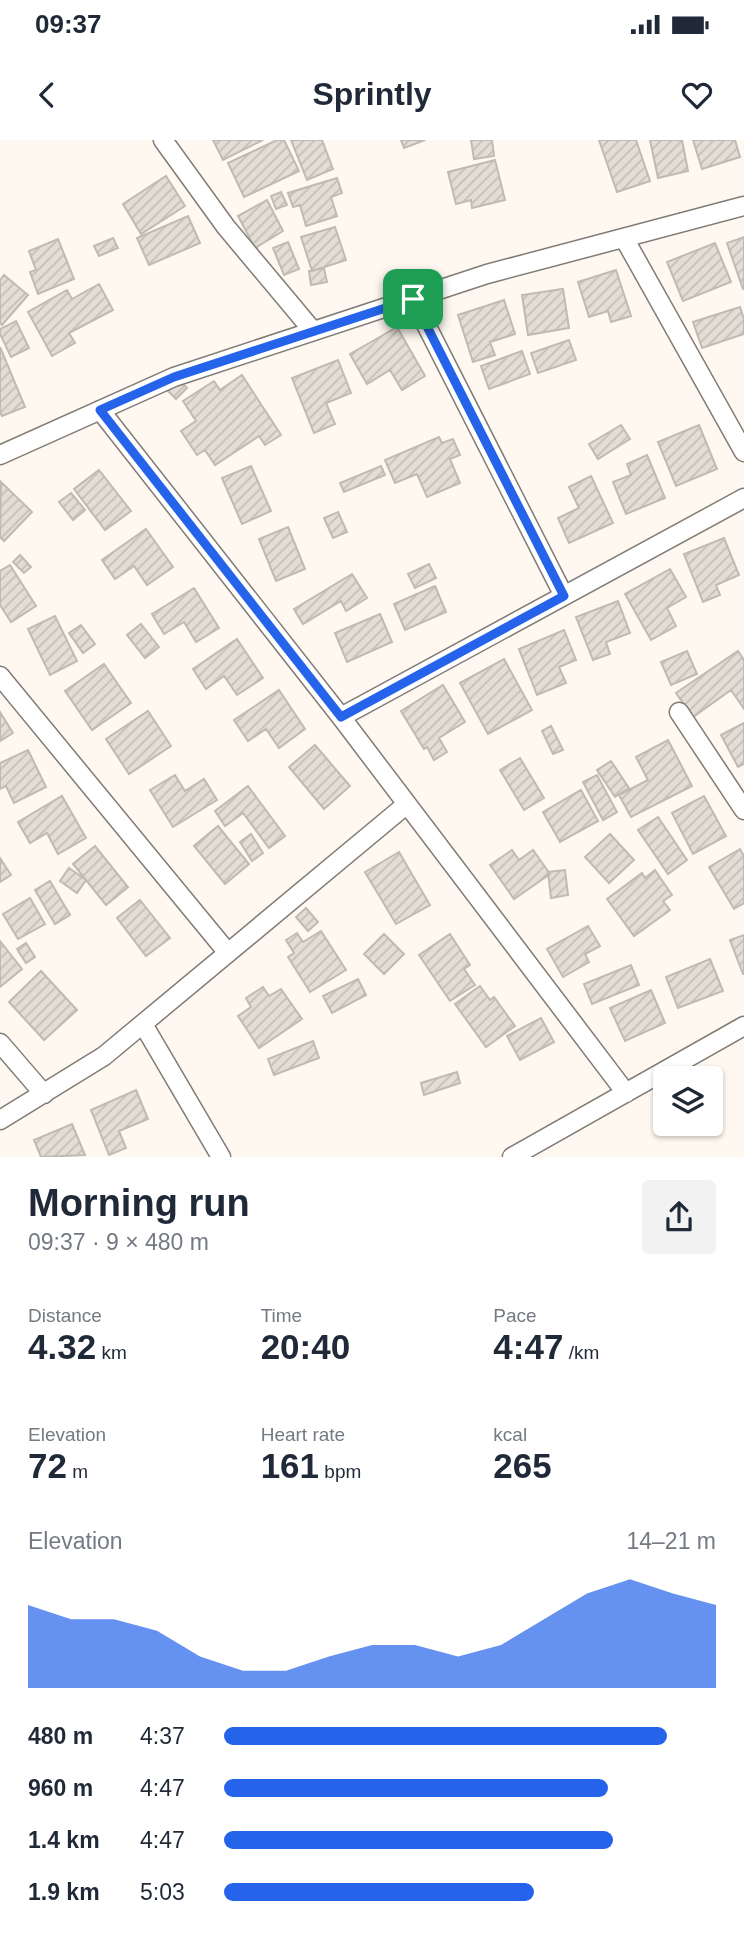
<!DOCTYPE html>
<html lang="en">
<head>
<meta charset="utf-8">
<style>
  :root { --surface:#fff; --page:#f2f2f3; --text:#1f2937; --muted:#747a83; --accent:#2563eb }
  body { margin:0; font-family:Arial,sans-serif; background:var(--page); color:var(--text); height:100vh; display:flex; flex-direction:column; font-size:26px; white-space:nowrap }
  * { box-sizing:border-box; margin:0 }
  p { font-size:23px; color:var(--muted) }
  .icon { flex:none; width:38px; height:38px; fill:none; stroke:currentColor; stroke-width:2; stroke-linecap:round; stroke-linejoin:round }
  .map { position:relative; height:1017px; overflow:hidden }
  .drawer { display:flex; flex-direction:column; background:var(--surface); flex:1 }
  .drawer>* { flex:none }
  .buttons { position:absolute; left:653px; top:926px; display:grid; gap:14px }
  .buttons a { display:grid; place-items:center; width:70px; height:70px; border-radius:7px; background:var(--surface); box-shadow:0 2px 5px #0004; font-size:35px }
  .pin { position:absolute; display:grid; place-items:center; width:60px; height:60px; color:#fff; margin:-30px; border-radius:14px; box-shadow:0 4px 10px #0006 }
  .round { display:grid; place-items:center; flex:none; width:74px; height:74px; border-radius:7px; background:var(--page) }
  .summary { display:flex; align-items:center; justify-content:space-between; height:119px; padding:0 28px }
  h1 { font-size:38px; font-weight:800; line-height:52px }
  .stats { display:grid; grid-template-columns:repeat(3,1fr); gap:10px; height:119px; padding:7px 28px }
  .stats div { display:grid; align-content:center }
  .stats b { font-size:35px; font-weight:800 }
  .stats small { font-size:19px; font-weight:400 }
  .stats p { font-size:19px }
  .chart { height:196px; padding:14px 28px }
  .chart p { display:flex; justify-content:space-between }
  .chart svg { width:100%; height:126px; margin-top:7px; fill:var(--accent); opacity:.7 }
  ul { padding:0 28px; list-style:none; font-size:23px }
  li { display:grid; grid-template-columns:112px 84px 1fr; align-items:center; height:52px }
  li i { height:18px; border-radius:9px; background:var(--accent) }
  .status { display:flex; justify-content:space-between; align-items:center; height:49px; padding:0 35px; background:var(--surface); direction:ltr }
  .status svg { height:19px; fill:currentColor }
  header { display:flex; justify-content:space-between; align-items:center; height:91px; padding:0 28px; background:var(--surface); font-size:32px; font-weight:800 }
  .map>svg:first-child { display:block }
  .building { fill:url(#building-hatch); stroke:#c0bab3; stroke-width:2 }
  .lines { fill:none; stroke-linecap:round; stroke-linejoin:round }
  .street-casing { stroke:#807b74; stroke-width:21 }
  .street { stroke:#fff; stroke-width:18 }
  .route-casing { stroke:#fff; stroke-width:14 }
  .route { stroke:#2563eb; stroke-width:9 }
</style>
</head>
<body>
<div class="status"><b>09:37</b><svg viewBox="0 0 49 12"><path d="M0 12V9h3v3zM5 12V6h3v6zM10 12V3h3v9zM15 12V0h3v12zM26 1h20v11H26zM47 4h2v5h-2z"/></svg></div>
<header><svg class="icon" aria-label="back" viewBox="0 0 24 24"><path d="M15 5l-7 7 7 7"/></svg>Sprintly<svg class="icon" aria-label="heart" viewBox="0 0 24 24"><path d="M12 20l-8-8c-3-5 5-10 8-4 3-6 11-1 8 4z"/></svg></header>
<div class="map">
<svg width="744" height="1017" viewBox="0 0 744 1017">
  <defs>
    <pattern id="building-hatch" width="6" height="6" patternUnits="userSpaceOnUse" patternTransform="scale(1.75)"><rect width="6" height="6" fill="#e2ddd5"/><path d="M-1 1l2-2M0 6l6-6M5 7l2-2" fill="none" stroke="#c3beb7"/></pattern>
  </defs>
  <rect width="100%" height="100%" fill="#fef8f0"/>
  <path class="building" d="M 213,0 L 263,0 L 223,20 Z
    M 277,0 L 284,0 L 299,31 L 244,57 L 228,23 Z
    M 291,0 L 322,0 L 333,29 L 307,40 Z
    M 401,0 L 425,0 L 404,8 Z
    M 471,0 L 492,0 L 494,16 L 474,19 Z
    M 599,0 L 636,0 L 650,41 L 617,52 Z
    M 650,0 L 682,0 L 688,31 L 658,38 Z
    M 693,0 L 735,0 L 740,17 L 702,29 Z
    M 495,20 L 505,60 L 472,68 L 471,60 L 456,64 L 448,32 Z
    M 166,36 L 185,66 L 141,94 L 123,64 Z
    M 337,38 L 342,53 L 331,57 L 337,76 L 306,86 L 300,65 L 293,67 L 288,53 Z
    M 281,52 L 287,65 L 276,69 L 271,56 Z
    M 267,60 L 283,91 L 255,108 L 238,76 Z
    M 188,76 L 200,103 L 149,125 L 137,98 Z
    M 335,87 L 346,120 L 312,131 L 301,97 Z
    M 744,97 L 744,149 L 743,149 L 727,103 Z
    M 113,98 L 118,108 L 99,116 L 94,106 Z
    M 58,99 L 74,139 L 38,154 L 30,132 L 36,130 L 29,111 Z
    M 288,102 L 299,129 L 284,135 L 273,108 Z
    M 715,103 L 731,142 L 683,161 L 667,122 Z
    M 324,128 L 327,142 L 311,145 L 309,131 Z
    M 616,130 L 631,176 L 611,182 L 608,171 L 589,177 L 578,142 Z
    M 4,135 L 28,155 L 2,185 L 0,183 L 0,140 Z
    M 99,144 L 113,170 L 69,193 L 75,203 L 52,216 L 28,172 L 67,150 L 72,159 Z
    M 563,149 L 569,188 L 528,195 L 522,155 Z
    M 504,160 L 515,194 L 490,202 L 495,215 L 473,222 L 458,175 Z
    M 740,167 L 744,179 L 744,194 L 702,208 L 693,182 Z
    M 16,181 L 29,208 L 11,217 L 0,194 L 0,189 Z
    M 397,187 L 425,236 L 402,250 L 390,230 L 367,244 L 350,214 Z
    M 569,200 L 576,220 L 538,233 L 531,213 Z
    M 0,207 L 25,267 L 2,276 L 0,272 Z
    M 522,211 L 530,234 L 489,249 L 481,226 Z
    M 338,220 L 351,253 L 326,263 L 335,284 L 314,293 L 292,238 Z
    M 242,235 L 281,295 L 265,305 L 259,296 L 215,325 L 205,310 L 197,315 L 181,291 L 196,281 L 183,261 L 214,241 L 220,250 Z
    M 179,240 L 187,248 L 176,259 L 168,251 Z
    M 621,285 L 630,299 L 598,319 L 589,304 Z
    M 699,285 L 717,329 L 676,346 L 658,302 Z
    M 439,297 L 442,303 L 453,299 L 460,315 L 450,319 L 460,343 L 427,357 L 417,334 L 395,343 L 385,320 Z
    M 647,315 L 665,358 L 626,374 L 613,342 L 631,335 L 627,324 Z
    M 251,326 L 271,371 L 242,384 L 222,338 Z
    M 381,326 L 385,335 L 344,352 L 340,343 Z
    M 99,330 L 131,371 L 105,390 L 74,349 Z
    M 591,336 L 613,383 L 569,403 L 558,378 L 579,368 L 569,347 Z
    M 1,342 L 32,372 L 4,401 L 0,397 Z
    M 71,353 L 85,370 L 73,380 L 59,362 Z
    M 338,372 L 347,392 L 333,398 L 324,378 Z
    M 288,387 L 305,429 L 276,441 L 259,399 Z
    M 146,389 L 173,427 L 147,445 L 134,426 L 115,439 L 102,420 Z
    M 724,398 L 739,435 L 716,445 L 720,455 L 703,462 L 684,414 Z
    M 20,415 L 31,427 L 24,433 L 13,422 Z
    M 429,424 L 436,438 L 415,448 L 408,434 Z
    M 10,425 L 36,466 L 11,482 L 0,465 L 0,431 Z
    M 670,429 L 686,457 L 667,468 L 676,486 L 651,500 L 625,454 Z
    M 352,434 L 367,458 L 346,471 L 341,461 L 303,484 L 294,469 Z
    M 435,446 L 446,472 L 405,490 L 394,464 Z
    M 194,448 L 219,488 L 196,502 L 184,482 L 164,494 L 152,474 Z
    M 618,461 L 630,493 L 606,502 L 610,514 L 593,520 L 576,477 Z
    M 380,474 L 392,502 L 347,522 L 335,493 Z
    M 55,476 L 77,521 L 50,535 L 28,489 Z
    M 141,484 L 159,507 L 145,518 L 127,495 Z
    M 81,485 L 95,504 L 83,513 L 69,493 Z
    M 564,490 L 576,520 L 559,527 L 566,543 L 537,555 L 519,509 Z
    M 237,499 L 263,538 L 237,555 L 224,536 L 206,549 L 193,529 Z
    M 687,511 L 697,534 L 671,545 L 661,522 Z
    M 738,511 L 744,520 L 744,569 L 731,550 L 693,577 L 676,553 Z
    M 504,519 L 532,570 L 488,594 L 460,543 Z
    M 104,524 L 131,563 L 92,590 L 65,551 Z
    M 443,545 L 465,582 L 439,598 L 447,612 L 434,620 L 427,607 L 424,609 L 401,571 Z
    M 279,550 L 305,589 L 279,608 L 266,589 L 248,601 L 234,580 Z
    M 148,571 L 171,606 L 129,634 L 106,599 Z
    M 0,572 L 13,593 L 0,601 Z
    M 744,583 L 744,624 L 738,627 L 721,595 Z
    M 551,586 L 563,610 L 553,614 L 542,591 Z
    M 668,600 L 692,646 L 631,677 L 619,655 L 648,640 L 636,617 Z
    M 315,605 L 350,646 L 324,669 L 289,627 Z
    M 28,610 L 46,647 L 14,663 L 6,646 L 0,649 L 0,623 Z
    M 520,618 L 544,658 L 524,670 L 500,630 Z
    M 611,621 L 629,648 L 615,657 L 597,630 Z
    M 175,635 L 185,651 L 204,639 L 217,660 L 173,687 L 150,650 Z
    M 597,635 L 617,672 L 603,680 L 583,642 Z
    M 248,646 L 285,696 L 269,708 L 243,673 L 225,686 L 215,671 Z
    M 581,650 L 598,681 L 560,702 L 543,672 Z
    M 62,656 L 86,698 L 58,714 L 47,693 L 30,703 L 18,682 Z
    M 704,656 L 726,696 L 693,714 L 672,673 Z
    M 658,677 L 687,720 L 668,734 L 638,690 Z
    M 218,686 L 249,724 L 225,744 L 194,706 Z
    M 251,694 L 263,713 L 252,721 L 240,702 Z
    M 610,694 L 634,720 L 609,743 L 585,717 Z
    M 95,706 L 128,747 L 106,765 L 73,724 Z
    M 740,709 L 744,716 L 744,763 L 734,769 L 709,727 Z
    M 512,710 L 519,720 L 533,710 L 550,734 L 514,759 L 490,725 Z
    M 399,712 L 430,765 L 396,784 L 365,732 Z
    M 0,718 L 11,735 L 0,742 Z
    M 69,728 L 86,740 L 77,753 L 60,741 Z
    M 565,730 L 568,755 L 551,758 L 548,732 Z
    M 655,730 L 672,755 L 663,761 L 670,770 L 634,796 L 607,759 L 642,733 L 645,738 Z
    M 50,741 L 70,775 L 55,784 L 35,750 Z
    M 30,758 L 45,784 L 18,799 L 3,774 Z
    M 140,760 L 170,798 L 146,816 L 117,778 Z
    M 306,768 L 318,782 L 308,791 L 296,777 Z
    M 588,786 L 600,806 L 585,814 L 589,822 L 563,837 L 547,809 Z
    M 321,791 L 346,830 L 310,852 L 288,817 L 294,813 L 286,800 L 297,793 L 303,802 Z
    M 384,794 L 404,814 L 384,834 L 364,814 Z
    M 450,794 L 470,825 L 464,829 L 475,845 L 450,861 L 419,815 Z
    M 744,795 L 744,834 L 743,834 L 730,800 Z
    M 0,801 L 22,829 L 0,847 Z
    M 26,803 L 35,817 L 26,823 L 17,809 Z
    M 710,819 L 723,851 L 678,868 L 666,837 Z
    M 631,825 L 639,845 L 592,864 L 584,844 Z
    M 41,831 L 77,870 L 44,900 L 9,862 Z
    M 358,839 L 366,855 L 332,873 L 323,856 Z
    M 480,846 L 490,860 L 494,857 L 515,886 L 486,907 L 455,864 Z
    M 263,847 L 269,856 L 281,849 L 302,879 L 259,908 L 238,876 L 251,867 L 246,858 Z
    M 651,850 L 665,883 L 625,901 L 610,868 Z
    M 541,878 L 554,902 L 520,920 L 507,896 Z
    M 313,901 L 319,918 L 274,935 L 268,919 Z
    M 457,932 L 460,943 L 424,955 L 421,943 Z
    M 136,950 L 148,979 L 119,991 L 126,1008 L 109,1015 L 91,970 Z
    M 72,984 L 85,1015 L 41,1017 L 34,1000 Z"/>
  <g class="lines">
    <g class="street-casing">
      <path id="street" d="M 163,0 L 226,87 L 313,191
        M 624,98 L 744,312
        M 413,159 L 564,456
        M 100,270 L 341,577 L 626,953
        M 0,315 L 174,237 L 487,134 L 744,66
        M 0,536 L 228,813
        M 679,572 L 744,670
        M 341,577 L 744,358
        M 143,884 L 221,1017
        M 0,903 L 44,954
        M 0,980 L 104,916 L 407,664
        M 512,1017 L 744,886"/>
    </g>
    <use href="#street" class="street"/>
  </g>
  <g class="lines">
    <g class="route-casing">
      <path id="route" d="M 413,159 L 564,456 L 341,577 L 100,270 L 174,237 Z"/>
    </g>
    <use href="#route" class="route"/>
  </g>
</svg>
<div class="buttons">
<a><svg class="icon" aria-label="layers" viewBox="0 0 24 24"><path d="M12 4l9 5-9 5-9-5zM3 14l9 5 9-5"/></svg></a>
</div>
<div class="pin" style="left:413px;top:159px;background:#1e9e55"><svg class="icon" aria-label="arrive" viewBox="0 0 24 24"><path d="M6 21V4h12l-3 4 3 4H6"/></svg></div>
</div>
<section class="drawer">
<div class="summary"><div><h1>Morning run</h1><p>09:37 · 9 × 480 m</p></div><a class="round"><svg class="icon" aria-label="share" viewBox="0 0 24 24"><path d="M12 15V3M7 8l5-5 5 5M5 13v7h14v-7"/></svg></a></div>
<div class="stats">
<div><p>Distance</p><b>4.32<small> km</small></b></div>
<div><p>Time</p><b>20:40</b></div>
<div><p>Pace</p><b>4:47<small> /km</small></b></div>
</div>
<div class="stats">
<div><p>Elevation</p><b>72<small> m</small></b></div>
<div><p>Heart rate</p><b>161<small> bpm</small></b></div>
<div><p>kcal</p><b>265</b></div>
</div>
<div class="chart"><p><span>Elevation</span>14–21 m</p>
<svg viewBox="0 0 160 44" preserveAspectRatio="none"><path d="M0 44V15L10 20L20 20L30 24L40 33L50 38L60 38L70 33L80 29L90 29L100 33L110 29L120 20L130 11L140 6L150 11L160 15V44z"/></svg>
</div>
<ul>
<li><b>480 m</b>4:37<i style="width:90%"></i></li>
<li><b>960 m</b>4:47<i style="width:78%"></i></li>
<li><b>1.4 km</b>4:47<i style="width:79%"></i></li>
<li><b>1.9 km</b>5:03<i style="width:63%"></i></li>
</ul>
</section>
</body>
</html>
